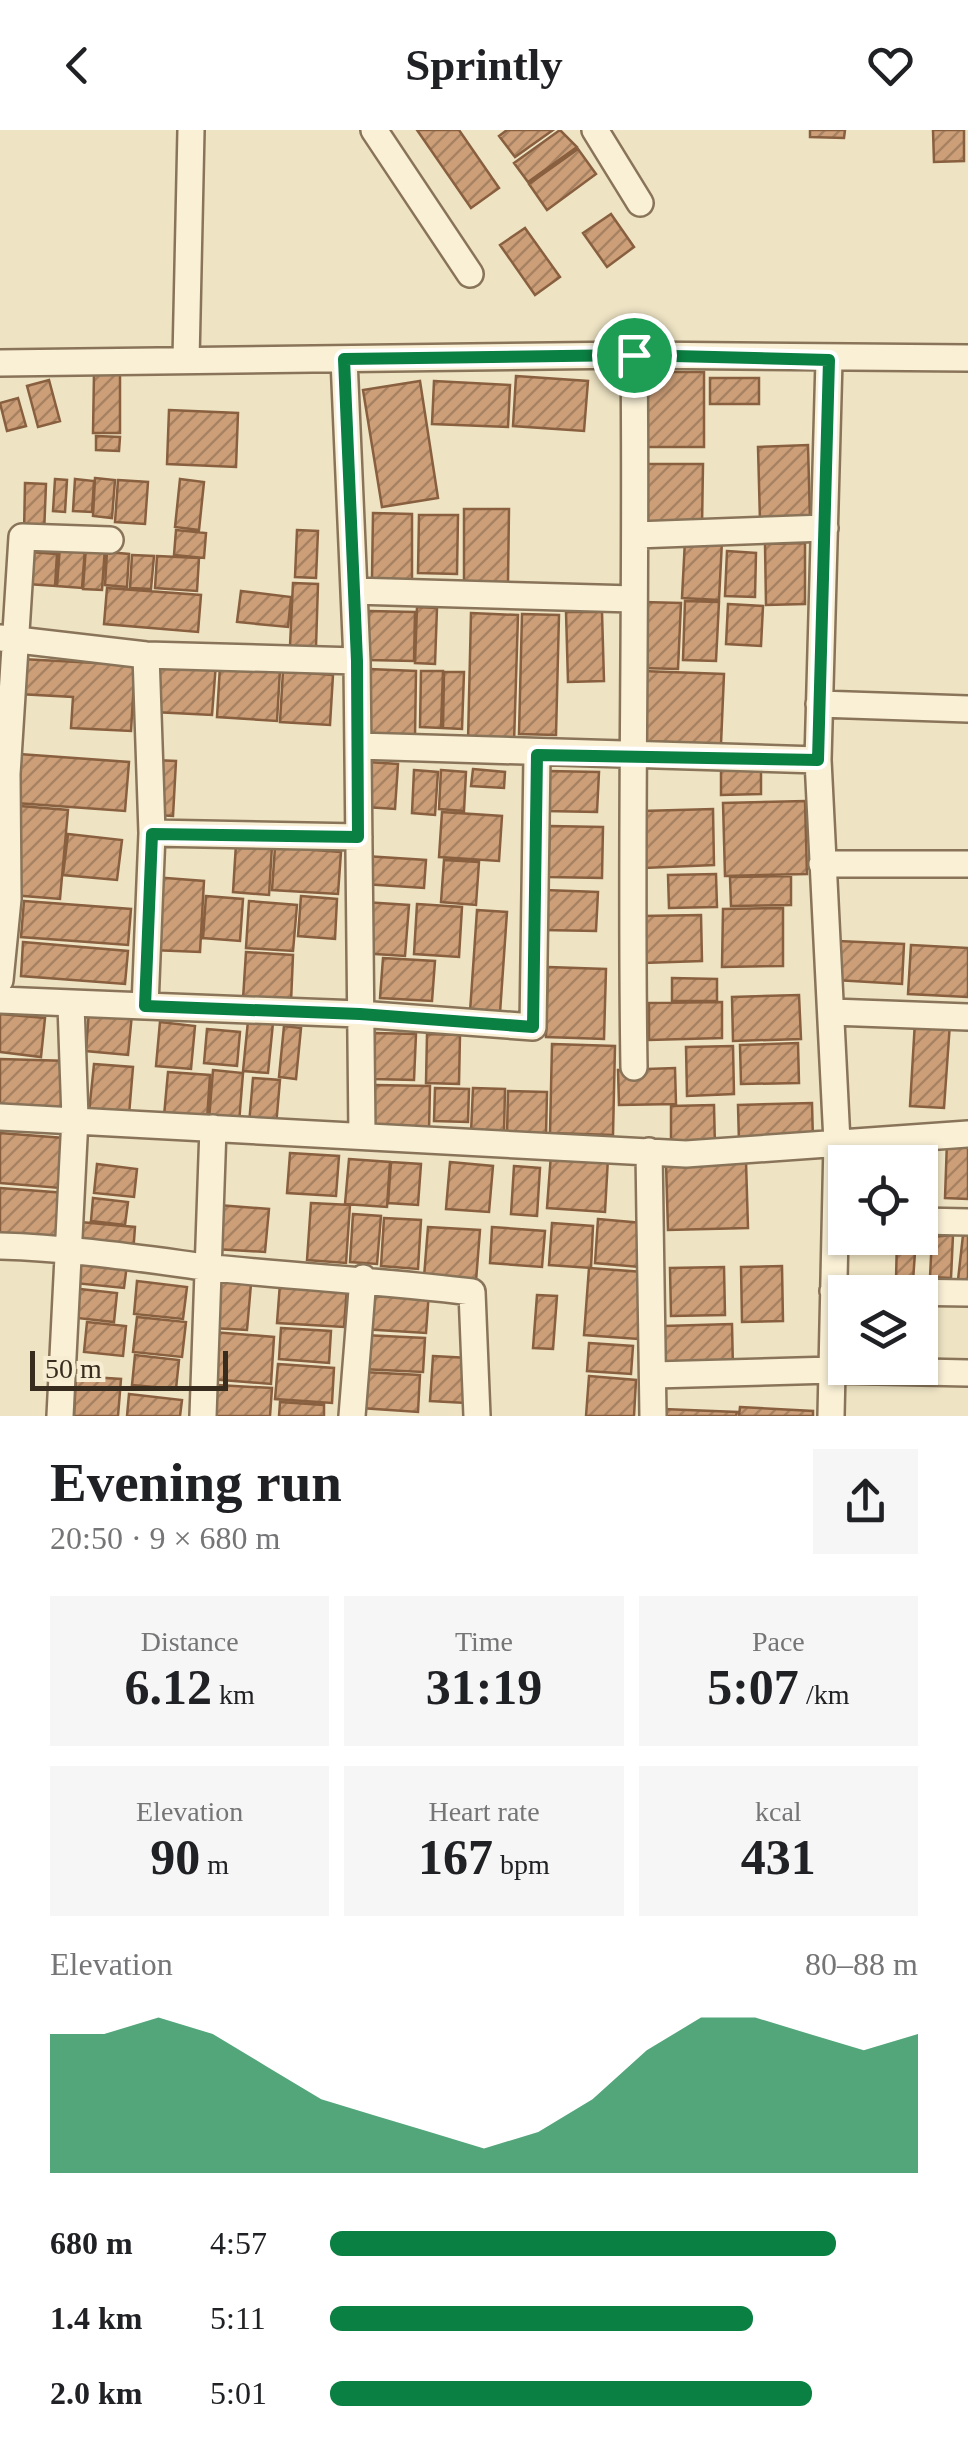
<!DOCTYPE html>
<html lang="en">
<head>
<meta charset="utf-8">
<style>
  :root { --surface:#fff; --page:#f6f6f6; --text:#202124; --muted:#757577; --accent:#0b8043 }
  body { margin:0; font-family:"Times New Roman",serif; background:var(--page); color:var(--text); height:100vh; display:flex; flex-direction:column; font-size:38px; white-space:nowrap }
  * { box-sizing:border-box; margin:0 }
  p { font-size:32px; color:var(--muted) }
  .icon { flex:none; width:55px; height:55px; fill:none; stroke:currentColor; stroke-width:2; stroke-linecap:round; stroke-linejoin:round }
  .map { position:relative; height:1286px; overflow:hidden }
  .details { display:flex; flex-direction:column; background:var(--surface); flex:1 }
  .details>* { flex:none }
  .tools { position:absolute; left:828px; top:1015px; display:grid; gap:20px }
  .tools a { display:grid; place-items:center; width:110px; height:110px; border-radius:0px; background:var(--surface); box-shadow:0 2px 8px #0004; font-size:50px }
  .scale { position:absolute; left:30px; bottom:25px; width:198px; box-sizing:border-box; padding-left:10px; border:5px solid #382c1e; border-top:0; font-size:28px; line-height:35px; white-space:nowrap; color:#382c1e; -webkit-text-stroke:8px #f6edd2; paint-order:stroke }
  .pin { position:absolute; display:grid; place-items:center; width:85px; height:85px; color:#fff; margin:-42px; border:5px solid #fff; border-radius:50%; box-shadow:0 2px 10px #0007 }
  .round { display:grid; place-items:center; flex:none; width:105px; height:105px; border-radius:0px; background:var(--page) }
  .summary { display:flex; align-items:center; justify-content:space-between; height:170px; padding:0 50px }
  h1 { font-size:55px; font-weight:700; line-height:75px }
  .figures { display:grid; grid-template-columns:repeat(3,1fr); gap:15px; height:170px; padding:10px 50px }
  .figures div { display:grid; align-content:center; border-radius:0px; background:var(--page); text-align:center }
  .figures b { font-size:50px; font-weight:700 }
  .figures small { font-size:28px; font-weight:400 }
  .figures p { font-size:28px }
  .chart { height:280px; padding:20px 50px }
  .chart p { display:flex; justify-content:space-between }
  .chart svg { width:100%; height:180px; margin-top:10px; fill:var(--accent); opacity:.7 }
  ul { padding:0 50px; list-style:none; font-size:32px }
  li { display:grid; grid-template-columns:160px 120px 1fr; align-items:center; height:75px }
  li i { height:25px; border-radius:12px; background:var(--accent) }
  header { display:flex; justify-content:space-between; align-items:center; height:130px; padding:0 50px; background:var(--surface); font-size:45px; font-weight:700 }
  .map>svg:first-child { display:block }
  .building { fill:url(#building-hatch); stroke:#885f3f; stroke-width:2.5 }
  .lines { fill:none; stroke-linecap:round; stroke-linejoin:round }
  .street-casing { stroke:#897459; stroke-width:30 }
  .street { stroke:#f9f0d6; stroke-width:25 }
  .route-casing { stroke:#fff; stroke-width:20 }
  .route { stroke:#0b8043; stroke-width:12 }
</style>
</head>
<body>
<header><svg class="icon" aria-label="back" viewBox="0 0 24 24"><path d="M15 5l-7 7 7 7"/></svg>Sprintly<svg class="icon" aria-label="heart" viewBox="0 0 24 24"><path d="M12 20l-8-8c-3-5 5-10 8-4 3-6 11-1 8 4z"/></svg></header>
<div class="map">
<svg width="968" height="1286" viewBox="0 0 968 1286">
  <defs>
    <pattern id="building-hatch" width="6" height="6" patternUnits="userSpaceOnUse" patternTransform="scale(2.5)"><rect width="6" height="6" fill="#cd9f78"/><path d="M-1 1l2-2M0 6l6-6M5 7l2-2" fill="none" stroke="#a78262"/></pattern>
  </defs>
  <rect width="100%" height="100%" fill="#eee3c3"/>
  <path class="building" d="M 417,0 L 459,0 L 499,58 L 471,78 Z
    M 507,0 L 553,0 L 515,27 L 499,6 Z
    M 560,0 L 577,17 L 528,52 L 514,33 Z
    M 810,0 L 845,0 L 844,8 L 810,7 Z
    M 933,0 L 964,0 L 964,31 L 934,32 Z
    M 578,19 L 596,44 L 547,80 L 529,54 Z
    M 611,84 L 634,117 L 607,137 L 583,103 Z
    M 525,98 L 560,147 L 535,165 L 500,115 Z
    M 644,242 L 704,242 L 704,317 L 643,317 Z
    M 94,243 L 120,243 L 120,303 L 93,303 Z
    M 516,246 L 588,251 L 584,301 L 513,296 Z
    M 710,248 L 759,248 L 759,274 L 710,274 Z
    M 49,250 L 60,291 L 38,297 L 27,256 Z
    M 420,251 L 438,368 L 382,377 L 363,260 Z
    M 434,251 L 510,255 L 508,297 L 432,294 Z
    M 18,268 L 26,296 L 7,301 L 0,273 Z
    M 169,280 L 238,283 L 236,337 L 167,334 Z
    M 96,306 L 120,307 L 119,321 L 96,320 Z
    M 808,315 L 810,389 L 760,391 L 758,317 Z
    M 639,334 L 703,334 L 702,397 L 638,397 Z
    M 95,348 L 115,350 L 112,388 L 93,386 Z
    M 55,349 L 67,350 L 65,382 L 53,381 Z
    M 75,349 L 94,351 L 92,382 L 73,381 Z
    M 180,349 L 204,352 L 199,400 L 175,397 Z
    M 118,350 L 148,352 L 145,394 L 115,392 Z
    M 25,353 L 46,354 L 44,404 L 24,404 Z
    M 464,379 L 509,379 L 508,452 L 464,452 Z
    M 373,383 L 412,384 L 412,450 L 372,449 Z
    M 419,385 L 458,385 L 457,444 L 418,443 Z
    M 176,400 L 206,403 L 204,428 L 174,425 Z
    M 297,400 L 318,401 L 316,448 L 295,447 Z
    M 685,410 L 722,411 L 719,470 L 682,468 Z
    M 805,413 L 805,474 L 766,475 L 765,414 Z
    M 60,416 L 85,418 L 82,458 L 57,456 Z
    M 86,416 L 105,417 L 102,460 L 83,459 Z
    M 727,421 L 756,423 L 755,467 L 725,466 Z
    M 30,422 L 57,424 L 55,456 L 28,454 Z
    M 107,422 L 129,424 L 127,457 L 105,455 Z
    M 132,425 L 154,426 L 151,459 L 130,458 Z
    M 157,426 L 199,428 L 197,461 L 155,458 Z
    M 293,453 L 318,454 L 316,517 L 290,516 Z
    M 107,458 L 201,465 L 198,502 L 104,494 Z
    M 241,461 L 291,467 L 288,497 L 237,492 Z
    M 685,471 L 719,472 L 716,531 L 683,530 Z
    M 643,472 L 681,473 L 678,539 L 641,538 Z
    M 728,474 L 763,476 L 761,516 L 726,514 Z
    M 417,477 L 437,478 L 435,534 L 415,533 Z
    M 369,481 L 415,482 L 414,531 L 368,530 Z
    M 566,482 L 602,482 L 604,551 L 568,552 Z
    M 471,483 L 518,485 L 514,613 L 468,611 Z
    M 522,484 L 559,485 L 556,605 L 519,604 Z
    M 21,529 L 135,535 L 131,601 L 71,598 L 73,567 L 19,564 Z
    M 158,529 L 216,533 L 212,585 L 154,582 Z
    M 220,536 L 280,540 L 277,591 L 217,587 Z
    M 369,539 L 416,541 L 415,606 L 367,605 Z
    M 283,541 L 333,545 L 330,595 L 280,592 Z
    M 421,541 L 443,541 L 441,598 L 420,597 Z
    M 642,541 L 724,544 L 721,614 L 640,611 Z
    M 444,542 L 464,542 L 462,599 L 443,598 Z
    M 19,624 L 129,632 L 125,681 L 16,673 Z
    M 154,630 L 176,631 L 173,686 L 156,685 Z
    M 368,632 L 398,634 L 395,679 L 366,677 Z
    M 761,635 L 761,664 L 721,665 L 721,636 Z
    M 473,639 L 505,642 L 504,658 L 471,656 Z
    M 414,640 L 438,642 L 435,685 L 412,683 Z
    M 441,640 L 466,642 L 464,681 L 439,679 Z
    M 547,641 L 599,642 L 597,682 L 545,681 Z
    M 805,671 L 807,744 L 725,746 L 723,673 Z
    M 20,676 L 68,680 L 60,769 L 12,765 Z
    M 713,679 L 714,735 L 644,738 L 642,681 Z
    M 442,682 L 502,686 L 499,731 L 439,727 Z
    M 550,696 L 603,697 L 602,748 L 548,747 Z
    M 68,704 L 122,710 L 117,750 L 63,745 Z
    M 236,714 L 272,716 L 269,765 L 233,762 Z
    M 275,717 L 341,722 L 338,764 L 272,760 Z
    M 365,726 L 426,730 L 424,758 L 364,754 Z
    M 444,730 L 479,732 L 476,775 L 441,772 Z
    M 716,744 L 717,777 L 669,778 L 668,745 Z
    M 791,746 L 791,775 L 731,776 L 730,747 Z
    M 153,747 L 204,751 L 200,822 L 152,820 Z
    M 544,760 L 598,762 L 596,801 L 543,800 Z
    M 206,766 L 243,769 L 240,811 L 203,808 Z
    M 301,766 L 337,769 L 335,809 L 298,806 Z
    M 24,771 L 131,779 L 128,815 L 21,807 Z
    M 249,771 L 297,775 L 293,821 L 246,818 Z
    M 364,772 L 409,775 L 405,826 L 360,823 Z
    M 417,774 L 462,777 L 459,827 L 414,824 Z
    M 783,778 L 783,836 L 722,837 L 723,779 Z
    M 477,780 L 507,782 L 500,883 L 470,882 Z
    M 701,785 L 702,831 L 643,833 L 642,786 Z
    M 838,811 L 904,814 L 902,854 L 836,850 Z
    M 23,812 L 128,821 L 125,854 L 21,846 Z
    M 911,815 L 968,818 L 968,867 L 908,864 Z
    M 246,822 L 293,825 L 291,872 L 243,869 Z
    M 383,828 L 435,831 L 432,871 L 380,868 Z
    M 548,837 L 606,839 L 604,909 L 546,907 Z
    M 672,848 L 717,849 L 717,871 L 672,871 Z
    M 799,865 L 801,909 L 733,911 L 732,867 Z
    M 722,872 L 722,908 L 649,910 L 649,873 Z
    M 89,880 L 132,884 L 128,925 L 86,921 Z
    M 0,884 L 45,888 L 41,927 L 0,922 Z
    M 248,891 L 273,893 L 268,943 L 243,941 Z
    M 915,891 L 950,893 L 944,978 L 910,976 Z
    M 160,892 L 195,896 L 191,939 L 156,936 Z
    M 284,896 L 301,898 L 296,949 L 279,947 Z
    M 207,899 L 240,902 L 237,936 L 204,933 Z
    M 375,903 L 416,904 L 414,950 L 374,949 Z
    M 427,904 L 460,905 L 459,954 L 426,953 Z
    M 798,913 L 799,953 L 741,954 L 740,915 Z
    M 552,914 L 615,916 L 613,1005 L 550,1003 Z
    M 733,916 L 734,964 L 687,966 L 686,917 Z
    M 0,929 L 70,931 L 68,979 L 0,977 Z
    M 94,934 L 133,937 L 129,985 L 89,982 Z
    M 675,938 L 676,974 L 619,975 L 618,940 Z
    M 213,940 L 243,943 L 239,993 L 209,990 Z
    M 168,942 L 210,945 L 207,990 L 164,986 Z
    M 253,948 L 280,950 L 276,996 L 249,994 Z
    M 375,955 L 430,956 L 429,1001 L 374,1000 Z
    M 435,958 L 469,959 L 468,992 L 434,991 Z
    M 473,958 L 505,959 L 504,1004 L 471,1003 Z
    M 508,961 L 547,962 L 546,1006 L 507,1005 Z
    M 812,973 L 813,1011 L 739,1013 L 738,975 Z
    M 714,975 L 715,1018 L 671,1019 L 671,976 Z
    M 0,1003 L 64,1008 L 60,1058 L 0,1053 Z
    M 947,1011 L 968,1011 L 968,1069 L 945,1068 Z
    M 290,1023 L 339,1026 L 336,1066 L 287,1063 Z
    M 551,1024 L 608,1028 L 605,1082 L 547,1078 Z
    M 349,1029 L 390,1032 L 387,1077 L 345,1074 Z
    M 746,1031 L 748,1098 L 668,1100 L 666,1033 Z
    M 391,1032 L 421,1034 L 418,1075 L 388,1073 Z
    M 450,1032 L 493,1036 L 489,1082 L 446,1079 Z
    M 97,1034 L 137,1039 L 134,1067 L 94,1063 Z
    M 514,1036 L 540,1038 L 537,1086 L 511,1084 Z
    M 0,1058 L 66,1063 L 62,1113 L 0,1109 Z
    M 93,1068 L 128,1072 L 125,1095 L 91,1091 Z
    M 311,1073 L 350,1075 L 346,1133 L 307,1130 Z
    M 218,1075 L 269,1079 L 265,1122 L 215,1119 Z
    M 353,1084 L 381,1086 L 377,1134 L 350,1132 Z
    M 384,1088 L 421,1090 L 418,1139 L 381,1136 Z
    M 598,1089 L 642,1093 L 639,1137 L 595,1133 Z
    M 80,1092 L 135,1097 L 133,1124 L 79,1118 Z
    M 552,1093 L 593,1096 L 591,1138 L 549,1135 Z
    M 428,1097 L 480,1100 L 476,1151 L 424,1147 Z
    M 492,1097 L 545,1101 L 542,1137 L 490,1133 Z
    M 953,1105 L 951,1148 L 930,1147 L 932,1107 Z
    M 963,1105 L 968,1105 L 968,1151 L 958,1150 Z
    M 897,1108 L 916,1108 L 913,1151 L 896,1150 Z
    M 77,1128 L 127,1134 L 124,1158 L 74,1153 Z
    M 782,1136 L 783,1191 L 742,1192 L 741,1137 Z
    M 724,1137 L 725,1185 L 671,1186 L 670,1138 Z
    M 589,1138 L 643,1142 L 638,1209 L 584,1205 Z
    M 137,1151 L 187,1157 L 183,1189 L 134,1184 Z
    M 216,1151 L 251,1154 L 247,1200 L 212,1198 Z
    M 280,1153 L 347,1158 L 344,1197 L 277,1193 Z
    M 364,1157 L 429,1161 L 426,1203 L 362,1199 Z
    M 80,1159 L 117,1163 L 114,1192 L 77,1188 Z
    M 537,1165 L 557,1166 L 553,1219 L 533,1218 Z
    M 920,1166 L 928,1167 L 925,1232 L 920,1232 Z
    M 137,1187 L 186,1192 L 182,1227 L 133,1222 Z
    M 87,1192 L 126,1196 L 123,1226 L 84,1222 Z
    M 732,1194 L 733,1239 L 665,1241 L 664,1196 Z
    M 281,1198 L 331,1201 L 329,1233 L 279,1229 Z
    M 213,1202 L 274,1207 L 271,1254 L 210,1249 Z
    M 363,1205 L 425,1208 L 423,1242 L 362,1239 Z
    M 589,1213 L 633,1216 L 631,1244 L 587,1241 Z
    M 135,1225 L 179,1230 L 176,1259 L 132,1255 Z
    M 433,1226 L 469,1228 L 466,1273 L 430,1271 Z
    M 278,1234 L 334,1238 L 332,1273 L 275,1269 Z
    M 363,1242 L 420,1245 L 418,1282 L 361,1278 Z
    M 76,1246 L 121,1249 L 118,1286 L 74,1286 Z
    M 589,1246 L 636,1250 L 634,1286 L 586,1286 Z
    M 217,1255 L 272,1258 L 270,1286 L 215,1286 Z
    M 129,1264 L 182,1270 L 180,1286 L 127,1286 Z
    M 280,1272 L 324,1275 L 324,1286 L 279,1286 Z
    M 740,1277 L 813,1281 L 813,1286 L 739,1286 Z
    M 663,1279 L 737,1282 L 736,1286 L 662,1286 Z"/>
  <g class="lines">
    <g class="street-casing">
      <path id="street" d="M 374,0 L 470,144
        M 595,0 L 640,73
        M 344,229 L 357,531 L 362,1005
        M 186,230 L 191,0
        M 829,230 L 818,630 L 837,1012 L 831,1286
        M 0,233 L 634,225 L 968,228
        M 636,405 L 825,398
        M 354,461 L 633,469
        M 0,508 L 146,525 L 357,531
        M 819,574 L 968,579
        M 358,616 L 818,630
        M 152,703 L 359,707
        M 822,734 L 968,734
        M 0,850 L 8,769 L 7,644 L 22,407 L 110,410
        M 0,870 L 145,876 L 152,703 L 146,525
        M 145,876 L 359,884 L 533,897 L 537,625
        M 832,882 L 968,887
        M 634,937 C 630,699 637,462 634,225
        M 0,987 L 686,1024 L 968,1004
        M 649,1021 L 653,1286
        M 920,1091 L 968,1092
        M 0,1116 C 70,1118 137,1128 205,1137 C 294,1147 383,1151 472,1162 L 477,1286
        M 833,1161 L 968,1163
        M 654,1245 L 832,1240 L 968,1243
        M 60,1286 L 75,988 L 71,875
        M 203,1286 L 213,998
        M 352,1286 L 363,1148"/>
    </g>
    <use href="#street" class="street"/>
  </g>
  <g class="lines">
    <g class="route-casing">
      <path id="route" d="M 634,225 L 829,230 L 818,630 L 537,625 L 533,897 L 360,884 L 145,876 L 152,704 L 358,707 L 357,531 L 344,229 Z"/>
    </g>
    <use href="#route" class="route"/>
  </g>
</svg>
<div class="tools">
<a><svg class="icon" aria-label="locate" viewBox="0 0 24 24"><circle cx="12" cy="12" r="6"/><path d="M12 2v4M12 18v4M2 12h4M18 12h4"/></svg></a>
<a><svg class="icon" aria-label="layers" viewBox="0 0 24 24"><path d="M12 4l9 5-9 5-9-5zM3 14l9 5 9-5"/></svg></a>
</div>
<div class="scale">50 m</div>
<div class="pin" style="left:634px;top:225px;background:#1e9e55"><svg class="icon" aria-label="arrive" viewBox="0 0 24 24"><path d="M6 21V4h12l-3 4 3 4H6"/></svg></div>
</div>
<section class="details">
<div class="summary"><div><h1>Evening run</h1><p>20:50 · 9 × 680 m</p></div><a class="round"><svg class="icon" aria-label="share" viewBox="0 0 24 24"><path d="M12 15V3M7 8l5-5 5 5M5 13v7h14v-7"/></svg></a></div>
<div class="figures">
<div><p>Distance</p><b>6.12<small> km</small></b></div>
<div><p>Time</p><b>31:19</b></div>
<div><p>Pace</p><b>5:07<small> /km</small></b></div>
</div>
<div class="figures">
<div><p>Elevation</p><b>90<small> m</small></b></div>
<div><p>Heart rate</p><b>167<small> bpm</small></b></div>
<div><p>kcal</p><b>431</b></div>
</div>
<div class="chart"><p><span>Elevation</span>80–88 m</p>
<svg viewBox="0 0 160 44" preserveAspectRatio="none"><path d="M0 44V10L10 10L20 6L30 10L40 18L50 26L60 30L70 34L80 38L90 34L100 26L110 14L120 6L130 6L140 10L150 14L160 10V44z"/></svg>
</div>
<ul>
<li><b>680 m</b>4:57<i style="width:86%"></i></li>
<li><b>1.4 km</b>5:11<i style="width:72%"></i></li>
<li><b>2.0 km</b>5:01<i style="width:82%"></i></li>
</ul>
</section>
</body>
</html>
